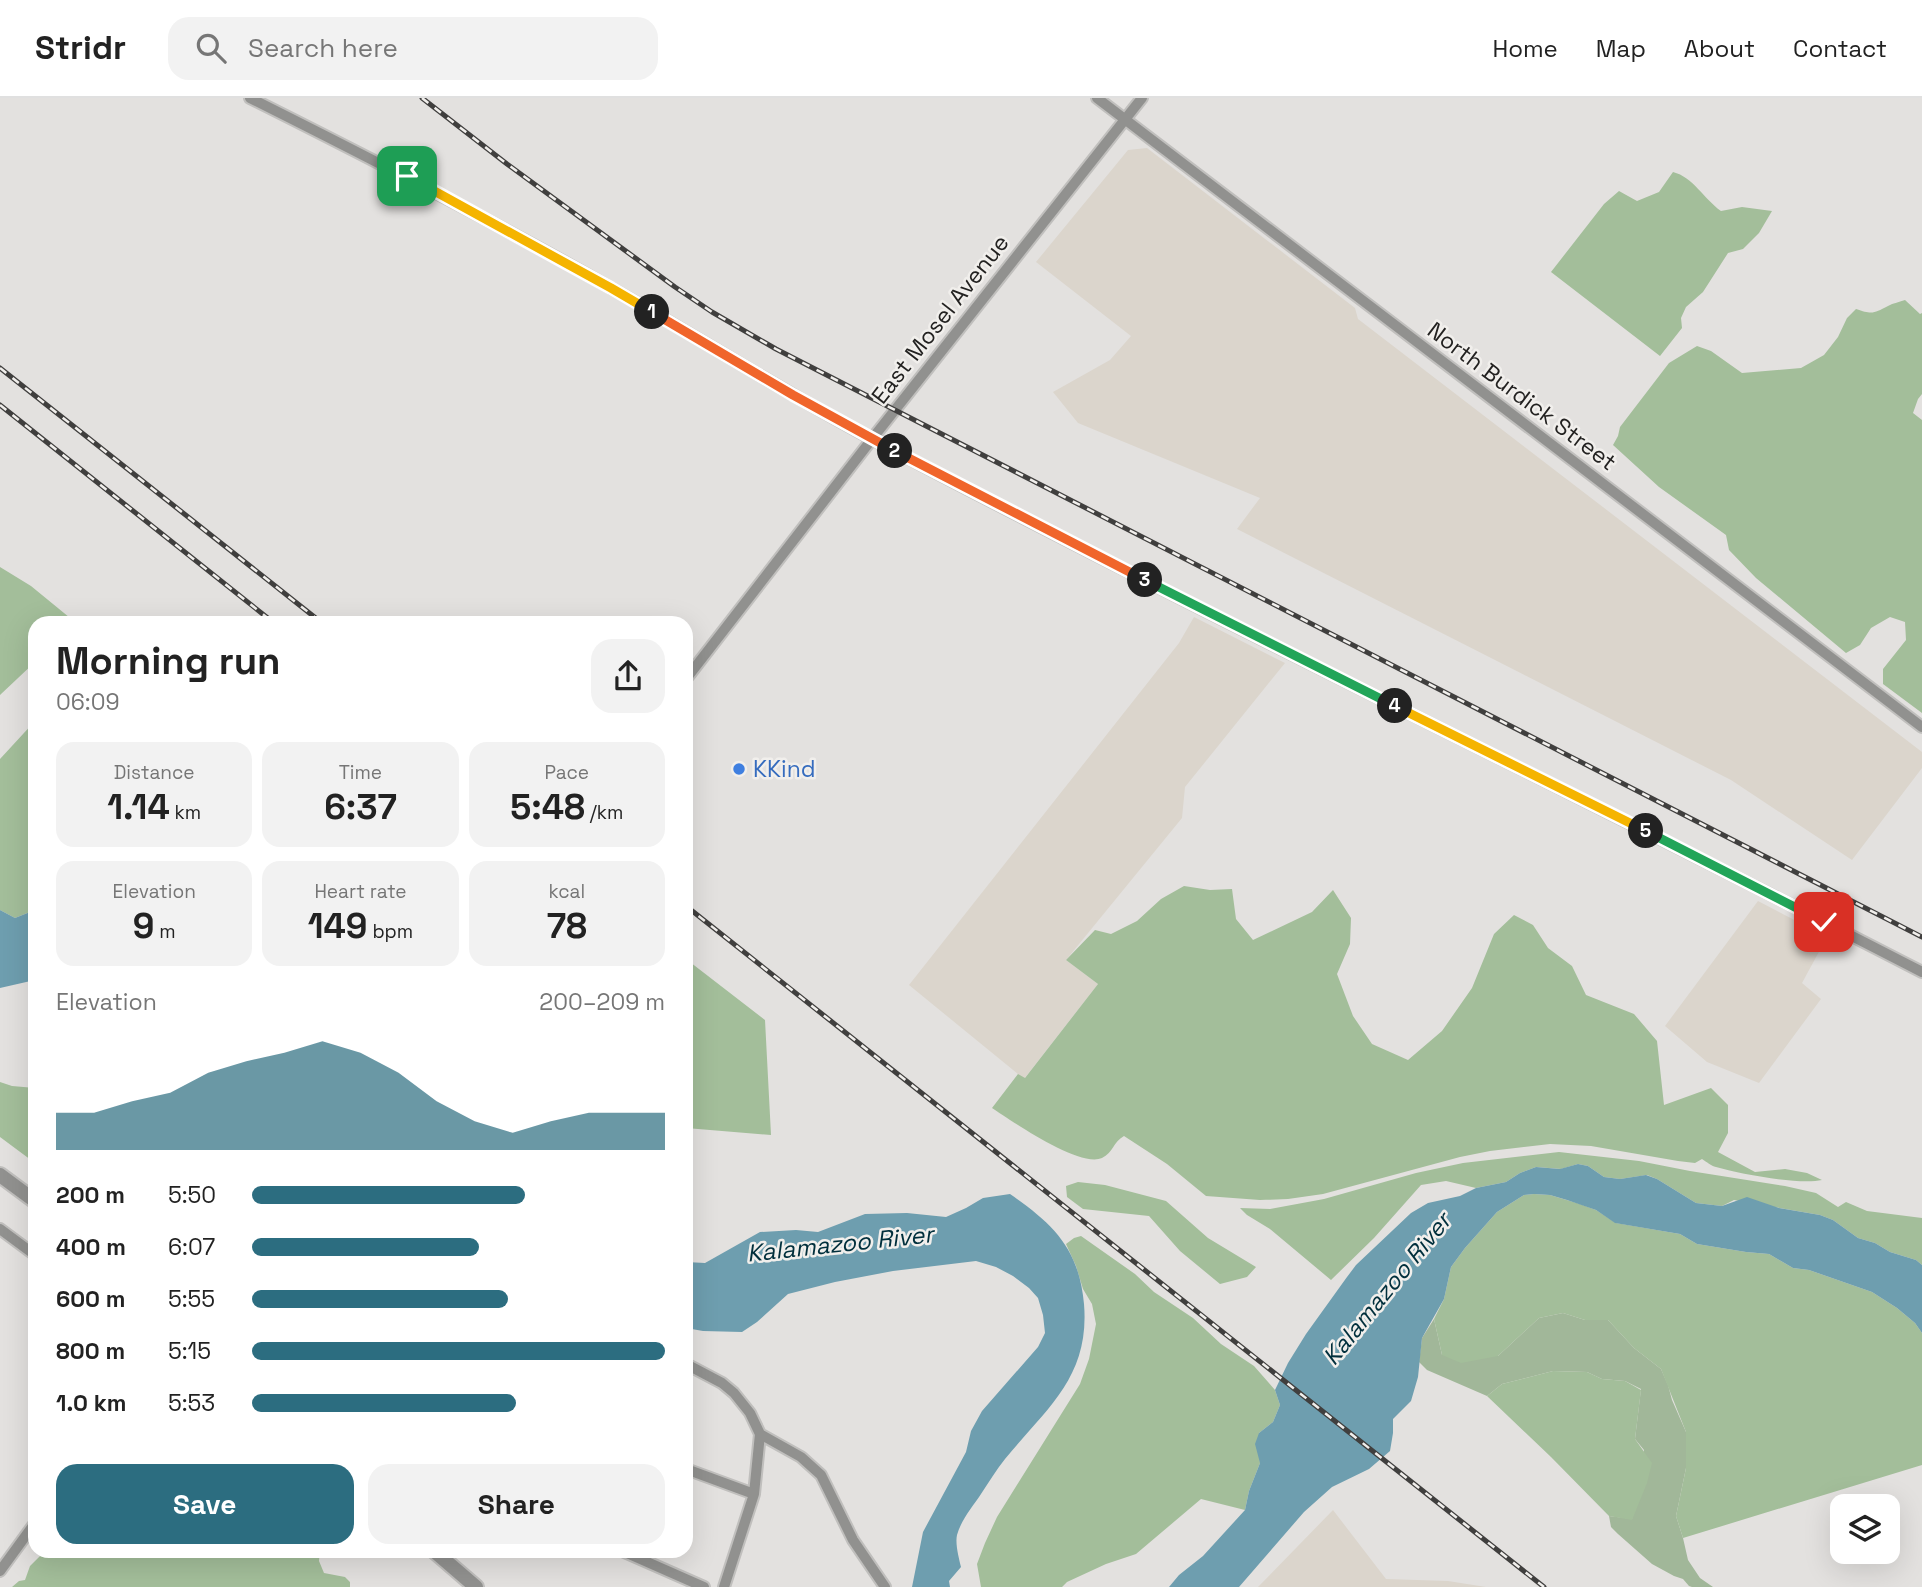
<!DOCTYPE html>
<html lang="en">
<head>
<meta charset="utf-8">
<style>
  :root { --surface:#fff; --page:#f2f2f2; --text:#222; --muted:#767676; --line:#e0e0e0; --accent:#2c6d80 }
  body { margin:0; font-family:"Space Grotesk",sans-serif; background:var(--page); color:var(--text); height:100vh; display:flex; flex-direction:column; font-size:26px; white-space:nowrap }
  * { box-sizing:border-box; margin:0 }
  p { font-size:23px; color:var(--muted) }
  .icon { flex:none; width:38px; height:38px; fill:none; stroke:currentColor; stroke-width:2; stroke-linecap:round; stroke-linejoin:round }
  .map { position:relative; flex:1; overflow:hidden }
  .sheet { position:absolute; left:28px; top:518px; width:665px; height:942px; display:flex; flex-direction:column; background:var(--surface); border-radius:21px; box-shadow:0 7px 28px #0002 }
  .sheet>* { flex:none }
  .buttons { position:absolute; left:1830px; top:1396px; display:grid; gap:14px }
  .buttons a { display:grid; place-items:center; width:70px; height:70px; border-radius:14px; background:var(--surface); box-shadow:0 7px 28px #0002; font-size:35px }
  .pin { position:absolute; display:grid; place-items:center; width:60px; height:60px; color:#fff; margin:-30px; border-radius:14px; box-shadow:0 4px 10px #0006 }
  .km { position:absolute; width:35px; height:35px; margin:-18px; border-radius:50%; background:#222; color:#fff; font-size:19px; line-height:35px; text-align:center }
  .round { display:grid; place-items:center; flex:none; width:74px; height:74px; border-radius:21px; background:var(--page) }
  .summary { display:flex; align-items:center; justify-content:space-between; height:119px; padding:0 28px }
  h1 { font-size:38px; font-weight:600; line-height:52px }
  .metrics { display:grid; grid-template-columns:repeat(3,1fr); gap:10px; height:119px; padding:7px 28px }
  .metrics div { display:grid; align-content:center; border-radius:18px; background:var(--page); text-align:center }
  .metrics b { font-size:35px; font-weight:600 }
  .metrics small { font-size:19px; font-weight:400 }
  .metrics p { font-size:19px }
  .chart { height:196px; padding:14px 28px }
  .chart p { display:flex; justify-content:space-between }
  .chart svg { width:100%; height:126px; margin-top:7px; fill:var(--accent); opacity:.7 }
  .cta { display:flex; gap:14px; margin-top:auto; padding:14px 28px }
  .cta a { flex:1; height:80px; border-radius:21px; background:var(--accent); color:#fff; font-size:28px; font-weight:600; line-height:80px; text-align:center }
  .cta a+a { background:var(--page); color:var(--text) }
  ul { padding:0 28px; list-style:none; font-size:23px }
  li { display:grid; grid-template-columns:112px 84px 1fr; align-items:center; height:52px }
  li i { height:18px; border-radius:9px; background:var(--accent) }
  header { display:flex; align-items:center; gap:42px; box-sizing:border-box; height:98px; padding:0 35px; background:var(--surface); border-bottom:2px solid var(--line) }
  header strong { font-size:33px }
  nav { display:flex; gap:38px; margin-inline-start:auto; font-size:24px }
  .search { width:490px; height:63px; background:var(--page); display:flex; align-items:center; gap:18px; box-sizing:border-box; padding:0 24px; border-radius:21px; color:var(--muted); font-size:26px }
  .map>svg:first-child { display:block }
  .built { fill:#dbd5cc }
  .green { fill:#a1b799 }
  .forest { fill:#a3be9a }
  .water { fill:#6e9eaf }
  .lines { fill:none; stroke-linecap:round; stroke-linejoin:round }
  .minor-casing { stroke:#c0bfbd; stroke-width:14 }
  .tertiary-casing { stroke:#c0bfbd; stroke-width:18 }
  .minor { stroke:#91918f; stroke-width:10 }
  .tertiary { stroke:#91918f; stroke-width:14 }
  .rail-casing { stroke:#403f3e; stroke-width:5 }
  .rail { stroke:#f1efec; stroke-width:2.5; stroke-dasharray:8; stroke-linecap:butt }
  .split-1-casing { stroke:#fff; stroke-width:14 }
  .split-2-casing { stroke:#fff; stroke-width:14 }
  .split-3-casing { stroke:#fff; stroke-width:14 }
  .split-4-casing { stroke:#fff; stroke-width:14 }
  .split-5-casing { stroke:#fff; stroke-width:14 }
  .split-6-casing { stroke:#fff; stroke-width:14 }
  .split-1 { stroke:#f5b400; stroke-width:9 }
  .split-2 { stroke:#f0652b; stroke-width:9 }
  .split-3 { stroke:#f0652b; stroke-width:9 }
  .split-4 { stroke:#22a559; stroke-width:9 }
  .split-5 { stroke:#f5b400; stroke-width:9 }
  .split-6 { stroke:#22a559; stroke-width:9 }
  .shop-dot { fill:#3f7fe0; stroke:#f1efec; stroke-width:2.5 }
  .labels { text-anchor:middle; stroke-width:5; stroke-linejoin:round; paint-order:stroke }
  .street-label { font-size:23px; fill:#232221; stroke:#f1efec }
  .shop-label { font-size:23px; fill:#366cbe; stroke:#f1efec; text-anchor:start }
  .water-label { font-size:24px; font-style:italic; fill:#002f3c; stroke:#f1efec }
</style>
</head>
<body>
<header>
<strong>Stridr</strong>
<div class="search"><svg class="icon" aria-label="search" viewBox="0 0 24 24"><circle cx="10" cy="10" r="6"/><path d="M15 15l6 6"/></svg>Search here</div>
<nav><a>Home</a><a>Map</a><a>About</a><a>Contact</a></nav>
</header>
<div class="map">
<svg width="1922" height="1489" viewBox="0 0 1922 1489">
  <rect width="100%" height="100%" fill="#e3e1df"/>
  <path class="built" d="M 1147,50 L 1355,210 L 1358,221 L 1922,654 L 1922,670 L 1852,762 L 1731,682 L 1237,431 L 1260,400 L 1078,325 L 1053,294 L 1110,262 L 1131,238 L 1036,164 L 1128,52 Z
    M 1194,519 L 1285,565 L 1185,689 L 1182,720 L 1066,862 L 1098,886 L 1024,981 L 909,887 L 1179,545 Z
    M 1758,803 L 1827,839 L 1802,885 L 1821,901 L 1759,985 L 1707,964 L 1665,928 Z
    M 1333,1412 L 1386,1481 L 1448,1483 L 1486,1489 L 1258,1489 Z"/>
  <path class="green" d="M 1563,1215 L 1585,1222 L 1608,1222 L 1634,1250 L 1661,1271 L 1668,1287 L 1672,1302 L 1686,1334 L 1686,1370 L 1676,1418 L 1683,1440 L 1688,1462 L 1700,1480 L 1713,1489 L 1692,1489 L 1689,1488 L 1683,1481 L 1674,1478 L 1652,1466 L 1618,1436 L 1611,1429 L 1609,1418 L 1632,1421 L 1644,1352 L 1635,1341 L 1641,1291 L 1625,1283 L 1602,1281 L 1587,1274 L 1553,1273 L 1502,1286 L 1487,1298 L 1427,1272 L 1419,1264 L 1422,1240 L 1434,1221 L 1442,1257 L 1498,1258 L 1539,1220 Z"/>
  <path class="forest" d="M 1673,74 C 1693,79 1704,101 1721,113 L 1742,109 L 1772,113 L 1759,135 L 1743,151 L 1728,155 L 1703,194 L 1686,209 L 1681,220 L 1682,230 L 1660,258 L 1551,174 L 1604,106 L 1619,93 L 1637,103 L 1659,94 Z
    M 1905,202 L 1920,216 L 1922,215 L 1922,296 L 1918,301 L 1913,315 L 1922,322 L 1922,615 L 1883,586 L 1883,571 L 1906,542 L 1905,524 L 1890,519 L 1871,530 L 1860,547 L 1846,555 L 1756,480 L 1729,452 L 1726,437 L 1659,389 L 1613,347 L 1618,338 L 1620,329 L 1669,265 L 1697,248 L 1711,253 L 1742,275 L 1801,270 L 1824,257 L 1838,239 L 1847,220 L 1856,211 C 1873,217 1874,215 1888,208 C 1893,205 1900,204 1905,202 Z
    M 0,469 L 31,488 L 75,524 L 35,525 L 35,564 L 0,597 Z
    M 35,623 L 35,812 L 15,820 L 0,812 L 0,661 Z
    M 1184,788 L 1210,792 L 1232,791 L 1236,821 L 1253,842 L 1312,814 L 1333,792 L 1351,820 L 1350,846 L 1337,876 L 1353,918 L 1372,946 L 1408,962 L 1442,933 L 1472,890 L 1494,836 L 1514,817 L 1533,827 L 1548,850 L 1572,868 L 1586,897 L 1634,916 L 1657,943 L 1664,1007 L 1711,990 L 1728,1007 L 1728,1035 L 1718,1054 L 1755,1074 L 1785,1071 L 1807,1075 L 1822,1082 C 1799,1087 1740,1076 1716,1069 C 1711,1068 1707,1064 1702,1061 L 1695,1065 L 1678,1063 L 1591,1048 L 1550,1046 L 1490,1053 L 1460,1059 L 1323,1096 L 1288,1101 L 1260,1102 L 1206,1098 L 1167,1066 L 1124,1038 C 1113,1044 1113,1055 1102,1060 C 1079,1070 1012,1023 992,1010 L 1018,976 L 1025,980 L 1098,886 L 1066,862 L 1095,832 L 1111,836 L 1137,823 L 1161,801 Z
    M 686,861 L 765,922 L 771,1037 L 686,1030 Z
    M 0,984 L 12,988 L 35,990 L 35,1065 L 0,1039 Z
    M 1559,1054 L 1639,1063 L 1690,1073 L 1785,1088 L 1816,1095 L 1838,1109 L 1846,1104 L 1867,1113 L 1922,1120 L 1922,1167 L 1916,1162 L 1890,1154 L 1875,1145 L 1858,1140 L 1833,1122 L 1820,1117 L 1734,1102 L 1722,1108 L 1696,1105 L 1657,1081 L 1647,1077 L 1620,1081 L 1604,1079 L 1588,1068 L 1578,1066 L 1561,1071 L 1536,1069 L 1520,1075 L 1506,1084 L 1476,1090 L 1446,1083 L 1421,1087 L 1374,1140 L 1331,1182 L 1270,1131 L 1247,1117 L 1240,1110 L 1270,1111 L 1324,1101 L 1416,1075 L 1463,1065 Z
    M 1078,1084 L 1105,1087 L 1166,1103 L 1208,1140 L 1256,1169 L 1247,1179 L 1220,1186 L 1180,1153 L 1149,1118 L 1083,1111 L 1067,1099 L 1066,1088 Z
    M 1534,1096 L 1550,1097 L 1580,1106 L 1596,1112 L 1616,1125 L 1680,1136 L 1697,1146 L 1746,1154 L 1769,1156 L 1793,1170 L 1809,1172 L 1872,1194 L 1897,1210 L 1915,1225 L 1922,1235 L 1922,1367 L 1683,1440 L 1676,1418 L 1686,1370 L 1686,1334 L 1661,1271 L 1634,1250 L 1608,1222 L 1585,1222 L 1563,1215 L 1539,1220 L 1498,1258 L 1461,1265 L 1442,1257 L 1434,1221 L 1444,1201 L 1451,1169 L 1465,1150 L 1497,1114 L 1524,1097 Z
    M 1081,1138 L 1135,1176 L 1154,1194 L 1193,1220 L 1221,1246 L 1254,1268 L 1275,1292 L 1280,1307 L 1273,1324 L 1259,1335 L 1260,1365 L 1249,1393 L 1245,1412 L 1201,1401 L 1136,1456 L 1106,1466 L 1067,1484 L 1062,1489 L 981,1489 L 977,1466 L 985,1445 L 997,1419 L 1080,1286 L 1089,1261 L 1096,1226 L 1092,1206 L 1083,1191 L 1076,1168 L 1066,1146 L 1074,1140 Z
    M 1553,1273 L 1587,1274 L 1602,1281 L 1625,1283 L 1641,1292 L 1635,1341 L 1652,1365 L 1647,1385 L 1632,1422 L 1609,1418 L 1551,1359 L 1487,1298 L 1502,1286 Z
    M 45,1453 L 265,1452 L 267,1457 L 274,1453 L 320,1453 L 319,1463 L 324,1475 L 345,1479 L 350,1484 L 350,1489 L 12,1489 L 19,1483 L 25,1482 L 30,1468 Z"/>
  <path class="water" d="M 0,812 L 15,820 L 35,812 L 35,882 L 0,890 Z
    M 1578,1066 L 1588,1068 L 1604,1079 L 1620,1081 L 1646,1077 L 1657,1081 L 1696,1105 L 1722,1108 L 1747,1099 L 1779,1110 L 1820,1117 L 1833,1122 L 1858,1140 L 1875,1145 L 1890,1154 L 1916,1162 L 1922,1167 L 1922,1235 L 1915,1225 L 1897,1210 L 1872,1194 L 1809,1172 L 1793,1170 L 1769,1156 L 1746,1154 L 1697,1146 L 1680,1136 L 1615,1125 L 1596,1112 L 1567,1102 L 1550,1097 L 1534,1096 L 1524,1097 L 1497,1114 L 1465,1150 L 1451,1169 L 1444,1201 L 1422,1240 L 1418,1279 L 1411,1303 L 1393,1321 L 1393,1335 L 1390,1353 L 1369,1371 L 1332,1389 L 1304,1414 L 1239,1489 L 1169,1489 L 1179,1477 L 1203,1458 L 1245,1412 L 1249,1393 L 1260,1365 L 1255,1346 L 1259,1335 L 1273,1324 L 1280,1307 L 1275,1292 L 1288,1265 L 1306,1236 L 1347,1179 L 1356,1167 L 1411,1115 L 1428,1105 L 1460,1098 L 1476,1090 L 1506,1084 L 1520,1075 L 1536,1069 L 1560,1071 Z
    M 1010,1096 C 1053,1126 1079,1150 1084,1206 C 1090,1279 1047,1310 1005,1361 C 996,1372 989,1384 981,1396 C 973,1408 961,1422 957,1437 C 955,1446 959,1460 961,1469 L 949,1483 L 950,1489 L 912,1489 L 923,1434 L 966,1354 L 971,1333 L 982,1313 L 1038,1249 L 1045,1235 L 1043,1217 L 1038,1200 L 1029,1190 L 1013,1178 L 996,1169 L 976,1163 L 893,1173 L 835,1184 L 788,1196 L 757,1224 L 742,1234 L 703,1233 L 686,1230 L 686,1164 L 705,1165 L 760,1134 L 796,1132 L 818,1134 L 865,1116 L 907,1115 L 946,1119 L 966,1110 L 983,1100 Z"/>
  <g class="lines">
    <g class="minor-casing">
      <path id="minor" d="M 250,0 C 372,61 493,123 611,190 C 699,240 784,294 874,342 C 1220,525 1574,694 1922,874
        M 1097,0 L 1922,629
        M 686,581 L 872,341 L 1142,0
        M 0,1131 L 35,1157
        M 686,1266 L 722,1285 L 734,1295 L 750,1315 L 760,1336 L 754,1396 L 724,1489
        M 760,1336 L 801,1359 L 821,1377 L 853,1442 L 885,1489
        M 686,1371 L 754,1396
        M 620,1452 L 704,1489
        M 0,1473 L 35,1425"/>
    </g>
    <g class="tertiary-casing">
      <path id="tertiary" d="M 0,1077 L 35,1103
        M 433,1452 L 476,1489"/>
    </g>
    <use href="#minor" class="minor"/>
    <use href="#tertiary" class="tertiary"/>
    <g class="rail-casing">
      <path id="rail" d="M 422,0 L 507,66 L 675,189 L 712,214 L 776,251 L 1922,839
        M 0,270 L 322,525
        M 0,307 L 274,525
        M 686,808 L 1544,1489"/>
    </g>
    <use href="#rail" class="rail"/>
  </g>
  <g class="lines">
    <g class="split-1-casing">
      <path id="split-1" d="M 407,78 L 611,190 L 652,214"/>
    </g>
    <g class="split-2-casing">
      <path id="split-2" d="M 652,214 L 793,297 L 895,353"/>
    </g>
    <g class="split-3-casing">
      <path id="split-3" d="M 895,353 L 1145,482"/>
    </g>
    <g class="split-4-casing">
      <path id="split-4" d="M 1145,482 L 1395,608"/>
    </g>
    <g class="split-5-casing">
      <path id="split-5" d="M 1395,608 L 1646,733"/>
    </g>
    <g class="split-6-casing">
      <path id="split-6" d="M 1646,733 L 1824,824"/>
    </g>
    <use href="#split-1" class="split-1"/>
    <use href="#split-2" class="split-2"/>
    <use href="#split-3" class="split-3"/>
    <use href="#split-4" class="split-4"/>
    <use href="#split-5" class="split-5"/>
    <use href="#split-6" class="split-6"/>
  </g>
  <circle class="shop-dot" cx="739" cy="671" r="7"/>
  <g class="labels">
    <g class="street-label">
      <text transform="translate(940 221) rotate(-52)" y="8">East Mosel Avenue</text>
      <text transform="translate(1522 298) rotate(37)" y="8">North Burdick Street</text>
    </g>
    <g class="shop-label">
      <text x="753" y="679">KKind</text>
    </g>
    <g class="water-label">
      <text transform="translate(840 1146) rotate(-6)" y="8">Kalamazoo River</text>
      <text transform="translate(1387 1191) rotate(-51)" y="8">Kalamazoo River</text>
    </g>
  </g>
</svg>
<div class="buttons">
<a><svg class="icon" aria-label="layers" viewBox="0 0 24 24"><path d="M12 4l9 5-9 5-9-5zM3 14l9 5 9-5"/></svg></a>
</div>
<div class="pin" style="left:407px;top:78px;background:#1e9e55"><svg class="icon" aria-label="arrive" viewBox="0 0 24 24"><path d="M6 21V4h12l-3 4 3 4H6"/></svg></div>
<div class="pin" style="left:1824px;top:824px;background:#d93025"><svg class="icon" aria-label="check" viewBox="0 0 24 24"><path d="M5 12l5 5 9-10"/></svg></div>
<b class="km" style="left:652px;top:214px">1</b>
<b class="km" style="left:895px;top:353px">2</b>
<b class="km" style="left:1145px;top:482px">3</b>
<b class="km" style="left:1395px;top:608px">4</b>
<b class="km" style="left:1646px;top:733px">5</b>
<section class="sheet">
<div class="summary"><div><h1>Morning run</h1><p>06:09</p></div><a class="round"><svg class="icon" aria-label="share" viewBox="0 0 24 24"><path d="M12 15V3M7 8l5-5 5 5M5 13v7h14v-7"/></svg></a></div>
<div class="metrics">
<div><p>Distance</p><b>1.14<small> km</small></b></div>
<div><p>Time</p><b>6:37</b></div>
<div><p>Pace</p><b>5:48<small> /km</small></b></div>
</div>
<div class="metrics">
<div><p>Elevation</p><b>9<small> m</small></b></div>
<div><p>Heart rate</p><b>149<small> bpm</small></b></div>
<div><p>kcal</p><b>78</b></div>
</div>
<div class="chart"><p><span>Elevation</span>200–209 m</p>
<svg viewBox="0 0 160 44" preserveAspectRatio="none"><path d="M0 44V31L10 31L20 27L30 24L40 17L50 13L60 10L70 6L80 10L90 17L100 27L110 34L120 38L130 34L140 31L150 31L160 31V44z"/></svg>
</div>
<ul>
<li><b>200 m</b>5:50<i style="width:66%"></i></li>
<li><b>400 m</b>6:07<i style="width:55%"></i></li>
<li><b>600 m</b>5:55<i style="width:62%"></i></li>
<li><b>800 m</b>5:15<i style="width:100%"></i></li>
<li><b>1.0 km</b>5:53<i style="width:64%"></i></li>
</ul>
<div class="cta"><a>Save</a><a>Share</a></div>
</section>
</div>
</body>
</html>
